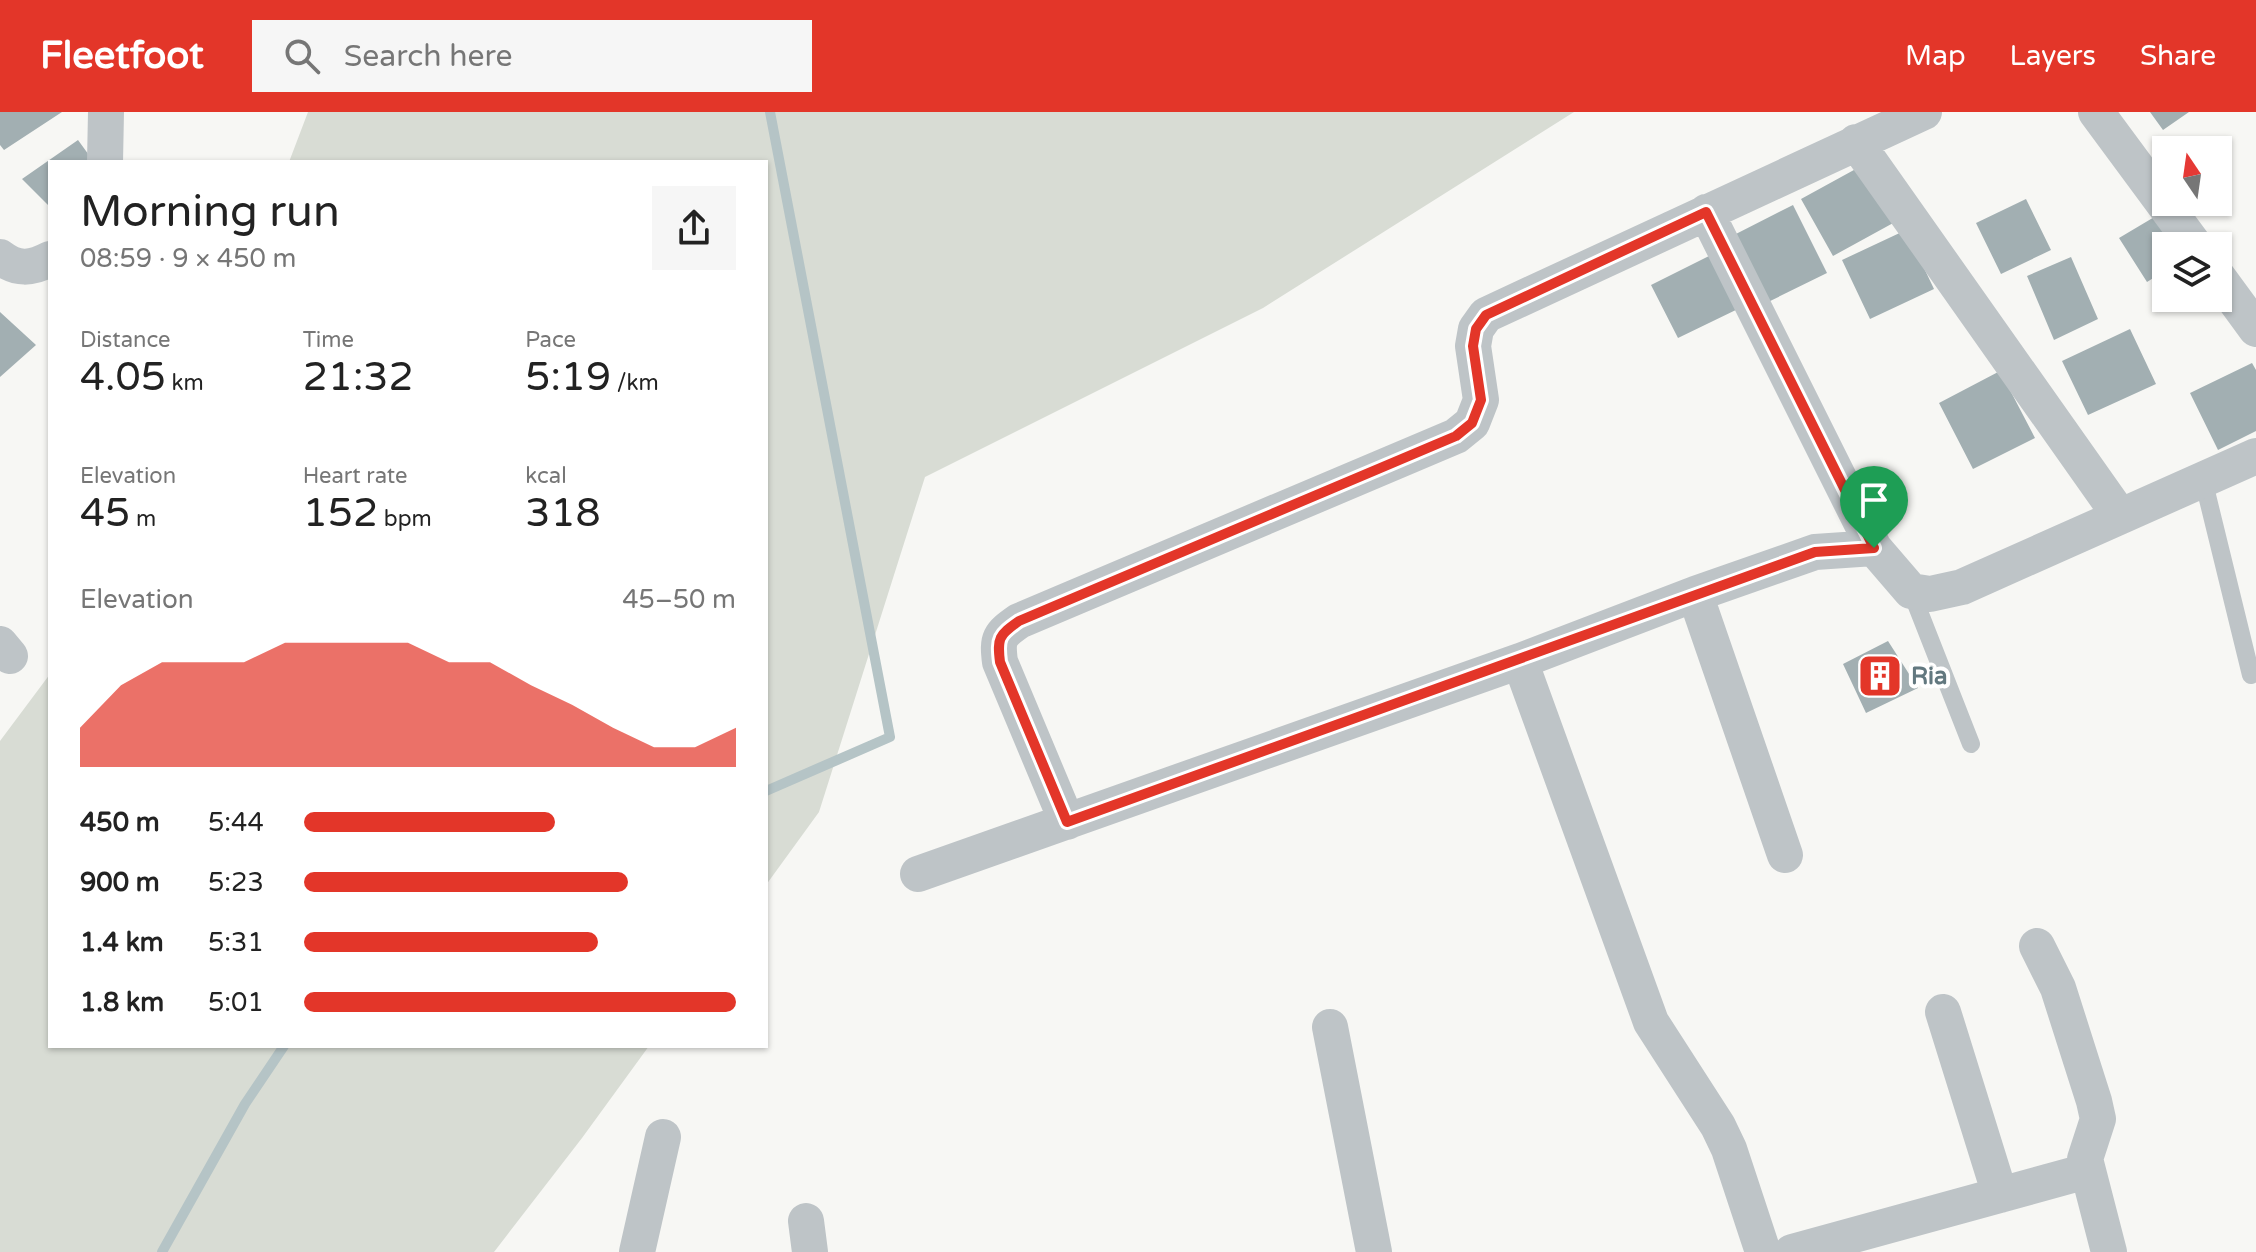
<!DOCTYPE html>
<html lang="en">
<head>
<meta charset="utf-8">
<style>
  :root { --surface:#fff; --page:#f6f6f6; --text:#222; --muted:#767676; --accent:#e33629 }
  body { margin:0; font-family:"Varela Round",sans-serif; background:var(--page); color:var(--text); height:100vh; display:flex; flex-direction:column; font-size:30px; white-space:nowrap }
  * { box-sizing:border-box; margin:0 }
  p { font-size:26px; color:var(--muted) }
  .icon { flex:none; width:44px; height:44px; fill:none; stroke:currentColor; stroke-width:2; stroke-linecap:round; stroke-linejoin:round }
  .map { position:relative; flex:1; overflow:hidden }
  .panel { position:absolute; left:48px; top:48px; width:720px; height:888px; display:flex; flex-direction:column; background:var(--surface); border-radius:0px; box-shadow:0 2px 6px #0004 }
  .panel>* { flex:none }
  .needle { width:52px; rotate:347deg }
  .fabs { position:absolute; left:2152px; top:24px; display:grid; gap:16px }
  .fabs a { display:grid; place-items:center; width:80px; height:80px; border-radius:0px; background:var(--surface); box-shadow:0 2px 6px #0004; font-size:40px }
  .pin { position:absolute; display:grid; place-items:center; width:68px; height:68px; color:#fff; margin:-82px -34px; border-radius:50% 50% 50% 0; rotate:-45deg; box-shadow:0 0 8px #0007 }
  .pin .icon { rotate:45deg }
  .round { display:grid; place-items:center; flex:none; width:84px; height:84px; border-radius:0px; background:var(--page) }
  .headline { display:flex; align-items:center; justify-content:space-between; height:136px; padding:0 32px }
  h1 { font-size:44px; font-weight:600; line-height:60px }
  .figures { display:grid; grid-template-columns:repeat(3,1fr); gap:12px; height:136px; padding:8px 32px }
  .figures div { display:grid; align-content:center }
  .figures b { font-size:40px; font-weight:600 }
  .figures small { font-size:22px; font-weight:400 }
  .figures p { font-size:22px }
  .chart { height:224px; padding:16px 32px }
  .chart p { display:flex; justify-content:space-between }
  .chart svg { width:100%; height:144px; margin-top:8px; fill:var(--accent); opacity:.7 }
  ul { padding:0 32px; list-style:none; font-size:26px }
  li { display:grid; grid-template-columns:128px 96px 1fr; align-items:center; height:60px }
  li i { height:20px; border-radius:10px; background:var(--accent) }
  header { display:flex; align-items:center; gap:48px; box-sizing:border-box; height:112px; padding:0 40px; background:var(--accent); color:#fff }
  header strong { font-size:38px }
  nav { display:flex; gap:44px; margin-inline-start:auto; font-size:28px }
  .search { width:560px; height:72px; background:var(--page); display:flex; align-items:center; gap:20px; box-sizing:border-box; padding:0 28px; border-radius:0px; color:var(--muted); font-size:30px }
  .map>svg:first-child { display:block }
  .green { fill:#d8dcd4 }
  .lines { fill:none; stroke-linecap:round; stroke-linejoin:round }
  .stream { stroke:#b5c4c6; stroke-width:10 }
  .building { fill:#a2afb2 }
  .lane { stroke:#bec4c7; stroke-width:18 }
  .street { stroke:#bec4c7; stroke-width:36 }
  .route-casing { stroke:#fff; stroke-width:16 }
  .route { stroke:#e33629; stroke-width:10 }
  .labels { text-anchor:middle; stroke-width:8; stroke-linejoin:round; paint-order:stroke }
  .poi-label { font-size:24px; font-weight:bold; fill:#62787f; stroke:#fff; text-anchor:start }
</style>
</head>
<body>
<header>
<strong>Fleetfoot</strong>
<div class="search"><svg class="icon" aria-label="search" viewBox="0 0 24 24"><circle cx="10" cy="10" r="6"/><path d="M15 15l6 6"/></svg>Search here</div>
<nav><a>Map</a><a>Layers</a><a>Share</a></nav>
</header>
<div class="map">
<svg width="2256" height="1140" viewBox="0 0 2256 1140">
  <rect width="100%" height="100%" fill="#f7f7f4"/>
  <path class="green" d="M 308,0 L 1574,0 L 1263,196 L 925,365 L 819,700 L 766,773 L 766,50 L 289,50 Z
    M 50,562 L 50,934 L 649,934 L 582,1026 L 494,1140 L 0,1140 L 0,629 Z"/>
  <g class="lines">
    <path class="stream" d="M 766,679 L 890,625 L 770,0
      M 162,1140 L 245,992 L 284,934"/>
  </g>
  <path class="building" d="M 0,0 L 62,0 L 4,38 L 0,33 Z
    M 2150,0 L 2189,0 L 2163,18 Z
    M 78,28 L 94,50 L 50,50 L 50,95 L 22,67 Z
    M 1863,53 L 1895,110 L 1833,144 L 1801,87 Z
    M 2026,87 L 2051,138 L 2001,162 L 1976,111 Z
    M 1793,93 L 1827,161 L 1764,192 L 1730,125 Z
    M 2156,104 L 2175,134 L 2166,134 L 2166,158 L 2147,170 L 2119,126 Z
    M 1906,118 L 1934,177 L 1870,207 L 1842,148 Z
    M 1715,141 L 1742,195 L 1678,226 L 1651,173 Z
    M 2071,145 L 2098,207 L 2054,228 L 2027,164 Z
    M 0,200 L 36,233 L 0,265 Z
    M 2130,217 L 2156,272 L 2088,303 L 2062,249 Z
    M 2252,251 L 2256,258 L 2256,319 L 2218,338 L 2190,281 Z
    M 2000,259 L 2035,326 L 1973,357 L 1939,291 Z
    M 1888,529 L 1918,576 L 1866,601 L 1843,552 Z"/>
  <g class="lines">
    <path class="lane" d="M 2203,367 L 2251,563
      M 1911,479 L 1971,632"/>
    <path class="street" d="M 2096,0 L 2195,134
      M 1856,30 L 2120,404
      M 105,50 L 106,0
      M 1706,100 L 1874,436
      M 0,145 C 17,158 31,157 50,147
      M 2218,165 L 2256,217
      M 1695,482 L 1785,743
      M 0,532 L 10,544
      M 1520,549 L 1651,910 L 1718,1014 L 1729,1037 L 1763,1140
      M 1067,710 L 1000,550 C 997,526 999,523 1019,509 L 1456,324 L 1472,311 L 1481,288 L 1473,234 L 1476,217 L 1486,203 L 1924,0
      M 918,762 L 1520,549 L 1695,482 L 1815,440 L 1874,436 L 1911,479 L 1930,482 L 1962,475 L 2256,344
      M 2037,834 L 2058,876 L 2094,989 L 2098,1007 L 2085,1047 L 2109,1140
      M 1943,900 L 2000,1083
      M 1330,915 L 1374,1140
      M 806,1109 L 810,1140
      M 637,1140 L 663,1025
      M 1792,1140 L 2087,1059"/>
  </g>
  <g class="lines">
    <g class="route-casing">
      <path id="route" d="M 1706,100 L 1874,436 L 1815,440 L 1067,710 L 1000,550 C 997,526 999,523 1019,509 L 1456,324 L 1472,311 L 1481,288 L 1473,234 L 1476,217 L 1486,203 Z"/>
    </g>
    <use href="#route" class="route"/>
  </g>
  <defs>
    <g id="building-square" transform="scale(2.3)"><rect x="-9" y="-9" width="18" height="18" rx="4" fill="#e33629" stroke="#fff"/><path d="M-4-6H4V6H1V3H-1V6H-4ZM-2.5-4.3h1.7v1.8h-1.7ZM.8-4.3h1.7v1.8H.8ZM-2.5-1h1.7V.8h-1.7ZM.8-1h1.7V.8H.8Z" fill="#fff"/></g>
  </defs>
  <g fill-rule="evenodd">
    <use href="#building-square" x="1880" y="564"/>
  </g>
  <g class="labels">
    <g class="poi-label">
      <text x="1911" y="572">Ria</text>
    </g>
  </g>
</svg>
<div class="fabs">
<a><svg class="needle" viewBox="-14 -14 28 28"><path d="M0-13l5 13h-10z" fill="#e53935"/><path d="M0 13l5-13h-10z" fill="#767676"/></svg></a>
<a><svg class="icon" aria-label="layers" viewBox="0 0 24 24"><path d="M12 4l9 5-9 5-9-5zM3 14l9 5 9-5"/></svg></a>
</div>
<div class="pin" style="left:1874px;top:436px;background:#1e9e55"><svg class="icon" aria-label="arrive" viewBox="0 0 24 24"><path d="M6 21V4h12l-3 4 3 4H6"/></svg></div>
<section class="panel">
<div class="headline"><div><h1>Morning run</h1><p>08:59 · 9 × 450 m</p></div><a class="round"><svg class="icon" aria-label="share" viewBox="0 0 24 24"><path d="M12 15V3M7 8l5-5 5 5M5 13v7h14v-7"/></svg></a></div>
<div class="figures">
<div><p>Distance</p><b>4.05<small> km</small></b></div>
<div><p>Time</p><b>21:32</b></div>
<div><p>Pace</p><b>5:19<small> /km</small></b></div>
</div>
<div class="figures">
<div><p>Elevation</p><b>45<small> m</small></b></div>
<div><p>Heart rate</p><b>152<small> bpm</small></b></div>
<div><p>kcal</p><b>318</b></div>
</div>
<div class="chart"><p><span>Elevation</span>45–50 m</p>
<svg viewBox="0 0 160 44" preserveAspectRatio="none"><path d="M0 44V32L10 19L20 12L30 12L40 12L50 6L60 6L70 6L80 6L90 12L100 12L110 19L120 25L130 32L140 38L150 38L160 32V44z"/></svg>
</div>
<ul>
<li><b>450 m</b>5:44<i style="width:58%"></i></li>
<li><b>900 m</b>5:23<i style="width:75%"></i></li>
<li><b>1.4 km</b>5:31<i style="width:68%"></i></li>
<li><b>1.8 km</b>5:01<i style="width:100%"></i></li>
</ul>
</section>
</div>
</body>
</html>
